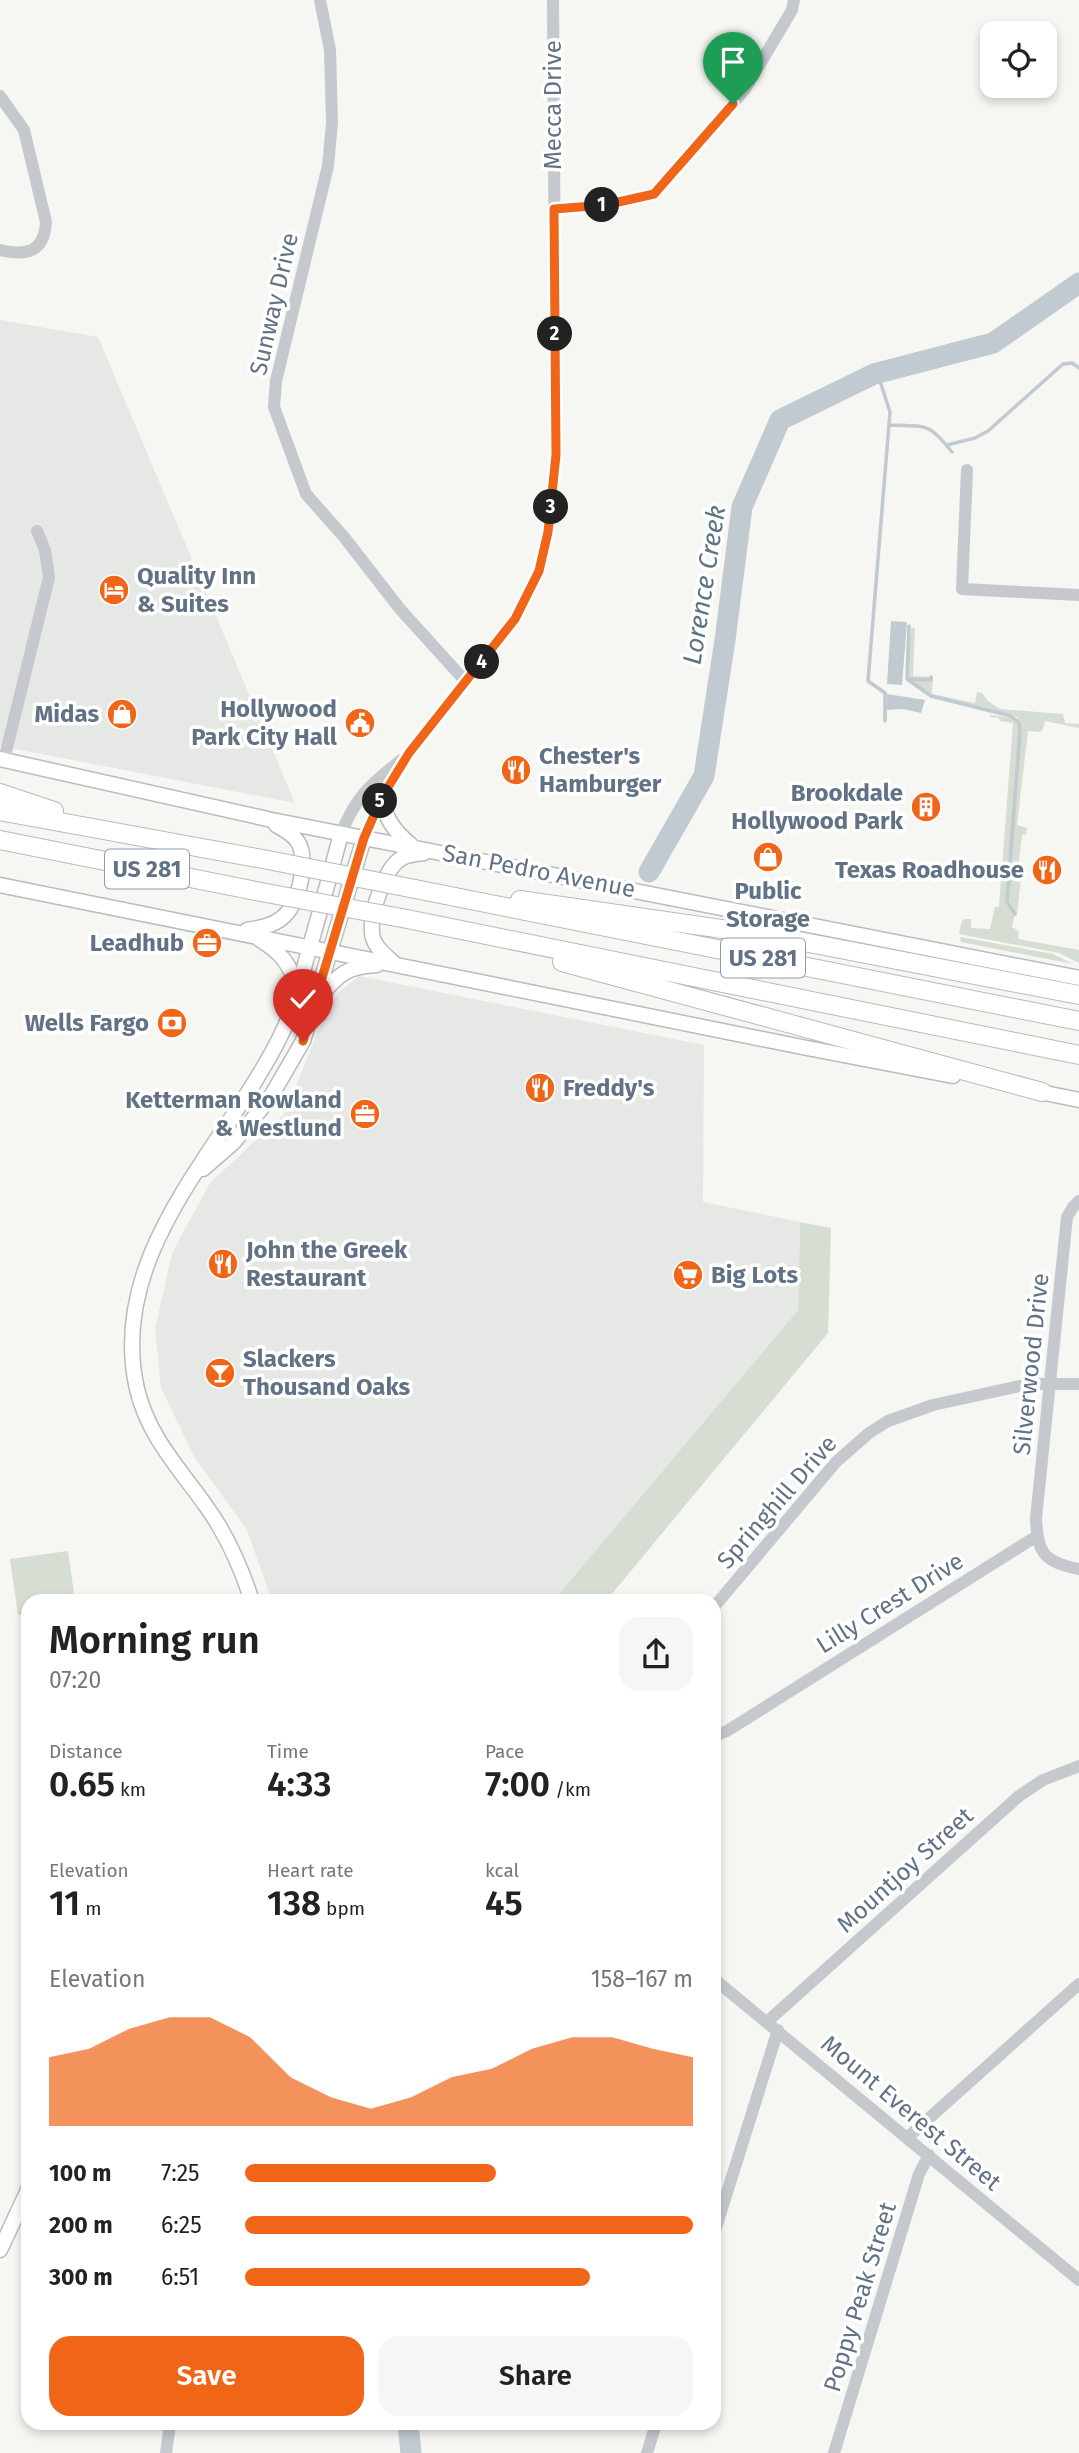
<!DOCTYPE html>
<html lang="en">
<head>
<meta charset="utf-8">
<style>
  :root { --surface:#fff; --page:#f6f6f6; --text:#222; --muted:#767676; --accent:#f06518 }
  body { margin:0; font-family:"Fira Sans",sans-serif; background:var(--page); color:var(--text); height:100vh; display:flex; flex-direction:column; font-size:26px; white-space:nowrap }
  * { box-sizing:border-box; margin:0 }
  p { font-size:23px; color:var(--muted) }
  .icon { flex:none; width:38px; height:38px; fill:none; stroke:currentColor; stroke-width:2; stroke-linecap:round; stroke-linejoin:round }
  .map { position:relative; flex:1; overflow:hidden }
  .side { position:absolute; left:21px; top:1594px; width:700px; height:836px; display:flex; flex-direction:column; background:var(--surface); border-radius:21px; box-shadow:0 4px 10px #0003 }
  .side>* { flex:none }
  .controls { position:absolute; left:980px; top:21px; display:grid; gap:14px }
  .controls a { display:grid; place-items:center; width:77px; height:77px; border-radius:14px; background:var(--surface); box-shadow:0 4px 10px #0003; font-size:35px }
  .pin { position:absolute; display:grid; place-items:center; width:60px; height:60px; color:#fff; margin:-72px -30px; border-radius:50% 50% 50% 0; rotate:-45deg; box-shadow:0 0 7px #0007 }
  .pin .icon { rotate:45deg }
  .km { position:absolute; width:35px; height:35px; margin:-18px; border-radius:50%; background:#222; color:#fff; font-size:19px; line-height:35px; text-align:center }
  .round { display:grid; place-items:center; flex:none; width:74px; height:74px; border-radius:21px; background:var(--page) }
  .summary { display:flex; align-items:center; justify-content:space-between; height:119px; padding:0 28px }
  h1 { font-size:38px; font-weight:600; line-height:52px }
  .figures { display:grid; grid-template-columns:repeat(3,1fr); gap:10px; height:119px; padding:7px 28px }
  .figures div { display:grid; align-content:center }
  .figures b { font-size:35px; font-weight:600 }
  .figures small { font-size:19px; font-weight:400 }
  .figures p { font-size:19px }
  .chart { height:196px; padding:14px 28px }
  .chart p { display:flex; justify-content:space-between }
  .chart svg { width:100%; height:126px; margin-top:7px; fill:var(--accent); opacity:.7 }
  .action { display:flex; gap:14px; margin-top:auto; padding:14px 28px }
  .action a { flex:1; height:80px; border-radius:21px; background:var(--accent); color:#fff; font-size:28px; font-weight:600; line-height:80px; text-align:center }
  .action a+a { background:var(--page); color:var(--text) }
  ul { padding:0 28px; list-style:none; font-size:23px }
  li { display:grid; grid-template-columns:112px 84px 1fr; align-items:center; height:52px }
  li i { height:18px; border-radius:9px; background:var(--accent) }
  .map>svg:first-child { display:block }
  .built { fill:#e6e8e5 }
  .green { fill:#d6ded3 }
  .water { fill:#c1cad0 }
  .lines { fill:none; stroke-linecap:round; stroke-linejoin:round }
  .stream { stroke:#c1cad0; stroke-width:3.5 }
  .river { stroke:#c1cad0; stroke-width:21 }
  .major-casing { stroke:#b8bbc0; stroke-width:17 }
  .highway-casing { stroke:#b7babe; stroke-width:20 }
  .minor { stroke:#c5c8cc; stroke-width:12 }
  .major { stroke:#fff; stroke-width:14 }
  .highway { stroke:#fff; stroke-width:18 }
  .highway-bridge-casing { stroke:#b7babe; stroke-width:20; stroke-linecap:butt }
  .highway-bridge { stroke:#fff; stroke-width:18 }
  .route-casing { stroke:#fff; stroke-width:14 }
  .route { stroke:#f06518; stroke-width:9 }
  .labels { text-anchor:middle; stroke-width:7; stroke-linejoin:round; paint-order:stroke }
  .shield { fill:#fff; stroke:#919caa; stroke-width:2 }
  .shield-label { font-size:23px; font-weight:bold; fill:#627286 }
  .street-label { font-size:24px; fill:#627286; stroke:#fff }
  .poi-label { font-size:24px; font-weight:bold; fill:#627286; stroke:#fff; text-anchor:end }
  .water-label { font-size:26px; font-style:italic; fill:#5e7483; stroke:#fff }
</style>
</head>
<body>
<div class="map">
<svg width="1079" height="2453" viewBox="0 0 1079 2453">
  <rect width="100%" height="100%" fill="#f6f6f2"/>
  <path class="built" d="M 0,320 L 98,337 L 295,803 L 0,746 Z
    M 359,976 L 704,1045 L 703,1202 L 800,1222 L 798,1310 L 553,1601 L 272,1601 L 247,1530 L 195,1458 L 161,1388 L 155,1329 L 172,1253 L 210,1183 L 285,1113 L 324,1017 L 339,992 Z"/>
  <path class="green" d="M 911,628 L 915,628 L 913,676 L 933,677 L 932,694 L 975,703 L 977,692 L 982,693 L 988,701 L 1000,709 L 1063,714 L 1065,723 L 1079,724 L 1079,728 L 1045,721 L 1043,729 L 1040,732 L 1028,731 L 1017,825 L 1027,828 L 1026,835 L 1022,835 L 1017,878 L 1021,879 L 1017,914 L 1008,903 L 1020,723 L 1017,717 L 1011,715 C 983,708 921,701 906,675 Z
    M 990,715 L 1014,718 L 1019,728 L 1006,904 L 1015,914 L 1012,927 L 1019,931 L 1018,939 L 1079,950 L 1079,963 L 1059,953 L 959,934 L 962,921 L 965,919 L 971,919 L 971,928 L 990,929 L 995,907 L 999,907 L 1013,723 L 1000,721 L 999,718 L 990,717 Z
    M 960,937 L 1053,954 L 1073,964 L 961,942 Z
    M 800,1222 L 831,1228 L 828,1333 L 606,1601 L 553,1601 L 798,1310 Z
    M 68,1551 L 75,1601 L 28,1601 L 28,1614 L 18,1615 L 10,1559 Z"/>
  <path class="water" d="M 891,621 L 907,622 L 902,685 L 887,684 Z
    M 887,694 L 925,700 L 921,713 L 903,709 L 886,710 Z"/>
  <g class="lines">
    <path class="stream" d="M 874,374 L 880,381 L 890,412 L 868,681 L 885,693 L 885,721
      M 889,425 C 927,427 927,421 952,452
      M 947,445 L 975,438 L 988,431 L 1063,364 L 1072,363 L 1079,368
      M 909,626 L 907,679 L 931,696 L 1011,716 L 1019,723 L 1020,731 L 1007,902 L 1015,914
      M 908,679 L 931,680 L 931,677"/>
    <path class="river" d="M 649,872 L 704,776 L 725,640 L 742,507 L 780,420 L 874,374 L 993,343 L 1079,283
      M 408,2424 L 411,2453"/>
    <g class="major-casing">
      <path id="major" d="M 0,759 L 272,820 L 1079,978
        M 381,797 C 386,819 393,830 411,845
        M 0,885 L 807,1048 L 953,1076
        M 247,930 C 260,928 272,926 282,918 C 299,904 307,866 300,846 C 296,836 285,830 276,825
        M 259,939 C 280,952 293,965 296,991
        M 394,963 C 385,955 372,945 372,932 C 370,913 385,867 402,858 C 409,854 417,854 424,853
        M 321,995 C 339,974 348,966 377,965
        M 1035,1091 L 1079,1100
        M 203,1169 L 233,1143 L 270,1098 L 303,1041 L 364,838
        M 252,1601 C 241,1567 227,1535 206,1506 C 179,1468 148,1436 137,1389 C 106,1253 225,1148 280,1037 C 295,1008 301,977 310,946 C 321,909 331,871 341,834
        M 0,2250 L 28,2190"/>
    </g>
    <g class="highway-casing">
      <path id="highway" d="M 0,793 L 54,811
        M 0,811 L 268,860
        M 0,840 L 261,892
        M 415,889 L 1079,1021
        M 520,900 L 778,937 L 1079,995
        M 407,919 L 1079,1055
        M 562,962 L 1042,1092"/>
    </g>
    <path class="minor" d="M 320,0 L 330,50 L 332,123 L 328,166 L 276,381 L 274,407 L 306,494 L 344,537 L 400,609 L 466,682
      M 0,96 L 24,130 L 46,222 C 44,253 26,256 0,250
      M 554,209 L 605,205 L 655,194 L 745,89 L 792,10 L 794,0
      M 967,470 L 962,589 L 1079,595
      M 4,760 L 49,577 L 45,550 L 37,531
      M 341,834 C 356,796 370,785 401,760
      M 364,838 L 381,797 L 409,753 L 515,619 L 539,571 L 548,532 L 556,455 L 553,0
      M 1079,1201 L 1073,1207 L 1067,1217 L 1036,1518 C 1037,1553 1044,1562 1079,1569
      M 714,1607 L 836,1462 L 869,1433 L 888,1421 L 933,1405 L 1029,1384 L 1079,1384
      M 714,1736 L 727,1731 L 1037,1536
      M 714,1979 L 1079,2280
      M 768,2021 L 1019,1796 L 1043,1780 L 1079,1766
      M 908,2137 L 1079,1984
      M 714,2234 L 778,2030
      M 166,2453 L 170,2424
      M 647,2453 L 656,2424
      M 834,2453 L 919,2174 L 929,2155"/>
    <use href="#major" class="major"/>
    <use href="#highway" class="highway"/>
    <g class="highway-bridge-casing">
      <path id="highway-bridge" d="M 268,860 L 415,889
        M 261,892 L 407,919"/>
    </g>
    <use href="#highway-bridge" class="highway-bridge"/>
  </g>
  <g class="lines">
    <g class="route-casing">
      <path id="route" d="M 303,1041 L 364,838 L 382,797 L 409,753 L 515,619 L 539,571 L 548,532 L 556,455 L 554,209 L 605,205 L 654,194 L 733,104"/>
    </g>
    <use href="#route" class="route"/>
  </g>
  <defs>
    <g id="hotel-disc" transform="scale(1.575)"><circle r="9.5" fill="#f06518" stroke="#fff"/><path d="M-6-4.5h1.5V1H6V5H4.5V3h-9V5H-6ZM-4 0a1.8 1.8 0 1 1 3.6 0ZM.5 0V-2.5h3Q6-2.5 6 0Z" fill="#fff"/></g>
    <g id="shop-disc" transform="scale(1.575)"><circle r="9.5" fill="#f06518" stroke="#fff"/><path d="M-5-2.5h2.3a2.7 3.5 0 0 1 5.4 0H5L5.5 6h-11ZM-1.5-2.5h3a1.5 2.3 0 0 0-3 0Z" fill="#fff"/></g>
    <g id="civic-disc" transform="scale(1.575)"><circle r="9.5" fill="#f06518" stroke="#fff"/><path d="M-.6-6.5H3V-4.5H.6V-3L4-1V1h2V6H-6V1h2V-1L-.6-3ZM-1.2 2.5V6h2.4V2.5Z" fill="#fff"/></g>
    <g id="restaurant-disc" transform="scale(1.575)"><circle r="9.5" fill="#f06518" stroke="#fff"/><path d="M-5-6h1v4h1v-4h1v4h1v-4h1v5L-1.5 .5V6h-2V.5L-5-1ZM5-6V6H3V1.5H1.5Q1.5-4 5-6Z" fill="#fff"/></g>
    <g id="building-disc" transform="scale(1.575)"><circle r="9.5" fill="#f06518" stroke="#fff"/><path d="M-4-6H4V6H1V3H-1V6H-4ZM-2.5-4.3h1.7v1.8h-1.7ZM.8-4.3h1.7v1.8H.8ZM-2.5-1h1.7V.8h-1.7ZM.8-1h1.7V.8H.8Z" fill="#fff"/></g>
    <g id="office-disc" transform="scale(1.575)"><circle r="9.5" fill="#f06518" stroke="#fff"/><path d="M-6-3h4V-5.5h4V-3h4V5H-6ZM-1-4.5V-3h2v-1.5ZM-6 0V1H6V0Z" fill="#fff"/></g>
    <g id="bank-disc" transform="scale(1.575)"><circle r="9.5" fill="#f06518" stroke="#fff"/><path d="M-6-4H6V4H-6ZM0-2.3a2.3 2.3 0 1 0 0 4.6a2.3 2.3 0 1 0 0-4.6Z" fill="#fff"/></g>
    <g id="supermarket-disc" transform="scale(1.575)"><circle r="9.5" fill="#f06518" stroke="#fff"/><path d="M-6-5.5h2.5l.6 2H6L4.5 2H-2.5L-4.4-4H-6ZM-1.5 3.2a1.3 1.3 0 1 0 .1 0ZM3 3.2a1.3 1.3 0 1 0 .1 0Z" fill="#fff"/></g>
    <g id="bar-disc" transform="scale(1.575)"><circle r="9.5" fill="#f06518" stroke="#fff"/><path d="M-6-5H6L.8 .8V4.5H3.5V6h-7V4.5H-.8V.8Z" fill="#fff"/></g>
  </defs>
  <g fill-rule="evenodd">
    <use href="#hotel-disc" x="114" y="590"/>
    <use href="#shop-disc" x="122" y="714"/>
    <use href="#civic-disc" x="360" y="723"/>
    <use href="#restaurant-disc" x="516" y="770"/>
    <use href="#building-disc" x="926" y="807"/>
    <use href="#shop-disc" x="768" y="857"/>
    <use href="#restaurant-disc" x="1047" y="870"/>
    <use href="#office-disc" x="207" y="943"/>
    <use href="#bank-disc" x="172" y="1023"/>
    <use href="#restaurant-disc" x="540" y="1088"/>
    <use href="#office-disc" x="365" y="1114"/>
    <use href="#restaurant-disc" x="223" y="1264"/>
    <use href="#supermarket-disc" x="688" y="1275"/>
    <use href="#bar-disc" x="220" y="1373"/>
  </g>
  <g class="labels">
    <g class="shield">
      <rect x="105" y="849.5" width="84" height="39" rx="5"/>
      <rect x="721" y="938.5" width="84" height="39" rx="5"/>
    </g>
    <g class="shield-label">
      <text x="147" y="877">US 281</text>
      <text x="763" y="966">US 281</text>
    </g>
    <g class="street-label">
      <text transform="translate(553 105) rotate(-90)" y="8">Mecca Drive</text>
      <text transform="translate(274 304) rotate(-77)" y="8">Sunway Drive</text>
      <text transform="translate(539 871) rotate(11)" y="8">San Pedro Avenue</text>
      <text transform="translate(1031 1364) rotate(-84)" y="8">Silverwood Drive</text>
      <text transform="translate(777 1502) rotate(-49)" y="8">Springhill Drive</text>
      <text transform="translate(890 1603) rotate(-32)" y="8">Lilly Crest Drive</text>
      <text transform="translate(905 1870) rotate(-42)" y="8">Mountjoy Street</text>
      <text transform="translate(911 2113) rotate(40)" y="8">Mount Everest Street</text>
      <text transform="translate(860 2297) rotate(-73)" y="8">Poppy Peak Street</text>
    </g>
    <g class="poi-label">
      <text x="137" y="584" text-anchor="start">Quality Inn<tspan x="137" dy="28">&amp; Suites</tspan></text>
      <text x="337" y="717">Hollywood<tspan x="337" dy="28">Park City Hall</tspan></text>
      <text x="99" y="722">Midas</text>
      <text x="539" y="764" text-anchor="start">Chester's<tspan x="539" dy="28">Hamburger</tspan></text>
      <text x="903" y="801">Brookdale<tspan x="903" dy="28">Hollywood Park</tspan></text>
      <text x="1024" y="878">Texas Roadhouse</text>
      <text x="768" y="899" text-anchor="middle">Public<tspan x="768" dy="28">Storage</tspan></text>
      <text x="184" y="951">Leadhub</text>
      <text x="149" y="1031">Wells Fargo</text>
      <text x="563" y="1096" text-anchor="start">Freddy's</text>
      <text x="342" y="1108">Ketterman Rowland<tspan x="342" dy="28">&amp; Westlund</tspan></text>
      <text x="246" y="1258" text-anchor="start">John the Greek<tspan x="246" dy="28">Restaurant</tspan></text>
      <text x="711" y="1283" text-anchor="start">Big Lots</text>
      <text x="243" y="1367" text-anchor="start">Slackers<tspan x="243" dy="28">Thousand Oaks</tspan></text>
    </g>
    <g class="water-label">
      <text transform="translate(704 585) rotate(-81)" y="9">Lorence Creek</text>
    </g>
  </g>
</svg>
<div class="controls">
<a><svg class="icon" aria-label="locate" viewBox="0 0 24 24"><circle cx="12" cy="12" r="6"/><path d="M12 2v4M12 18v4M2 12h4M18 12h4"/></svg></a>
</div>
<div class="pin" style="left:733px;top:104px;background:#1e9e55"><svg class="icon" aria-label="arrive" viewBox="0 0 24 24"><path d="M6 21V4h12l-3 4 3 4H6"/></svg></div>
<div class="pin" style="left:303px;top:1041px;background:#d93025"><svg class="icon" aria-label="check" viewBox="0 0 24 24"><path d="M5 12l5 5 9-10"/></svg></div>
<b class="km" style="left:602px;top:205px">1</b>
<b class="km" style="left:555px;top:334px">2</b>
<b class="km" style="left:551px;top:507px">3</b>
<b class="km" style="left:482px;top:662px">4</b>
<b class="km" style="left:380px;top:801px">5</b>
<section class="side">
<div class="summary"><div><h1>Morning run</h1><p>07:20</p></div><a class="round"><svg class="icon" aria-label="share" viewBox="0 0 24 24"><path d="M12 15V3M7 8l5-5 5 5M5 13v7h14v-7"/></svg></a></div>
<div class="figures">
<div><p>Distance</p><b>0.65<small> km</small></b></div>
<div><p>Time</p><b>4:33</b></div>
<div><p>Pace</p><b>7:00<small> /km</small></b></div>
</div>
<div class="figures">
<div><p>Elevation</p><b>11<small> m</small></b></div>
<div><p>Heart rate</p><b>138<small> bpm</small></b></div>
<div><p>kcal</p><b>45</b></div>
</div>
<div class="chart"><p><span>Elevation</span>158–167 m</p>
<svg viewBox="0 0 160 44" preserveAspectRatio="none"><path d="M0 44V20L10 17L20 10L30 6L40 6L50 13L60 27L70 34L80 38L90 34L100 27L110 24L120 17L130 13L140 13L150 17L160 20V44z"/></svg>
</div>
<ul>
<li><b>100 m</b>7:25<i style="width:56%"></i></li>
<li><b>200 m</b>6:25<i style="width:100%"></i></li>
<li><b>300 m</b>6:51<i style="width:77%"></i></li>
</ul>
<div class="action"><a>Save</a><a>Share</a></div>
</section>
</div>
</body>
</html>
